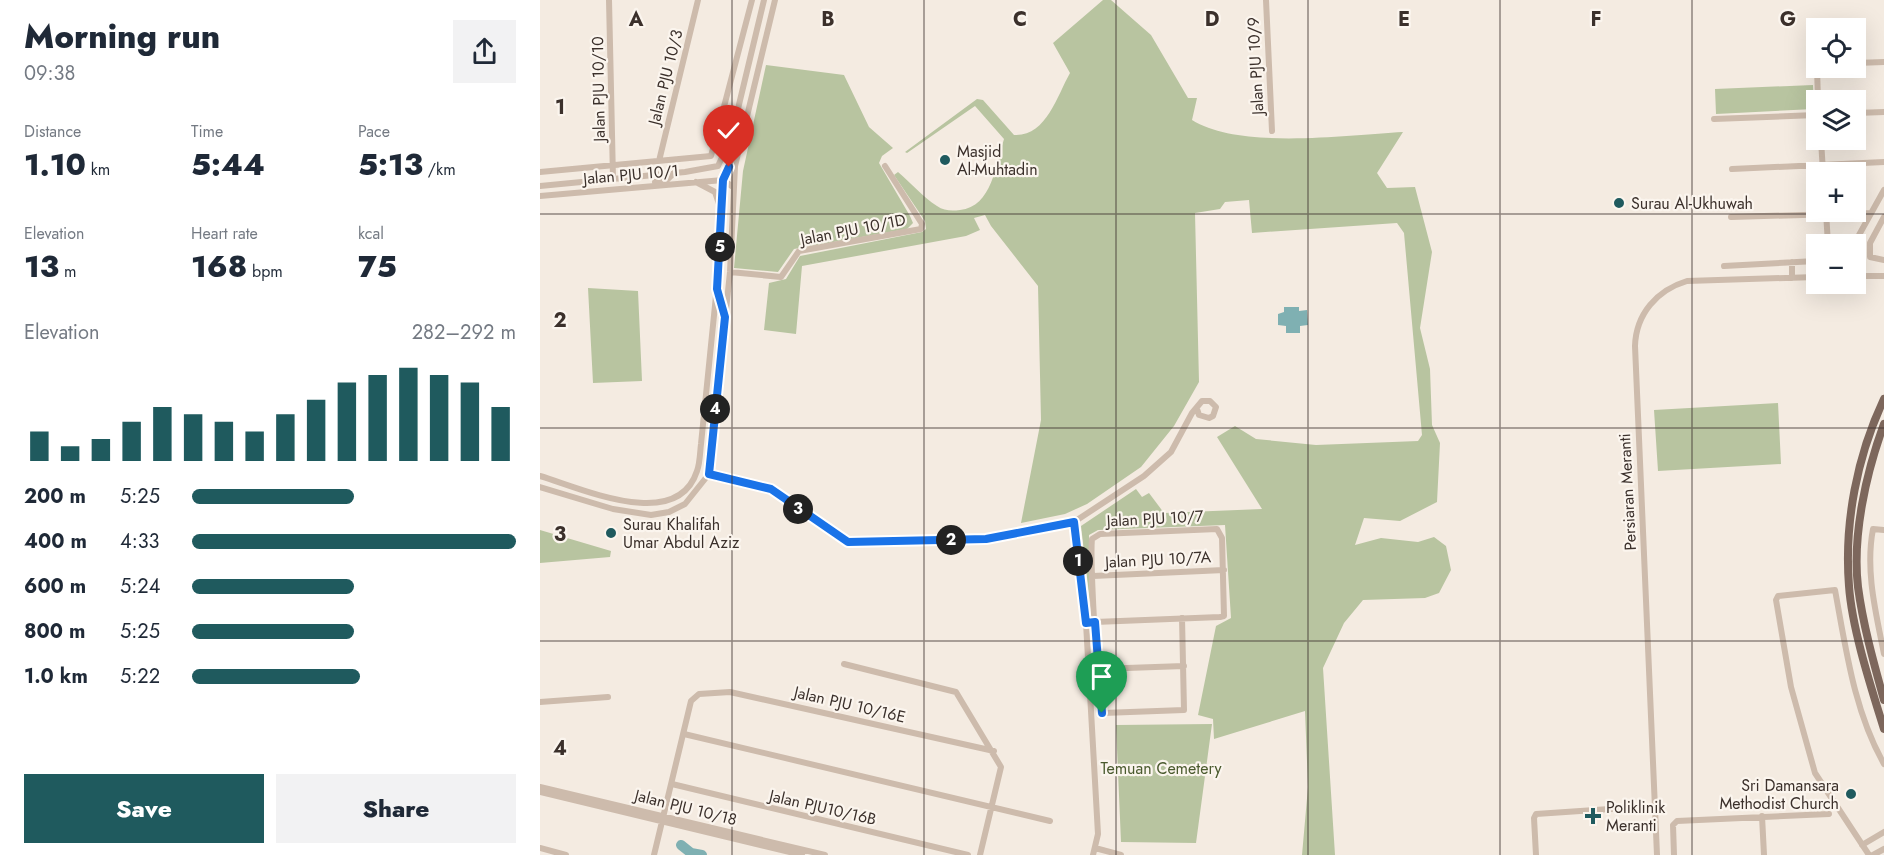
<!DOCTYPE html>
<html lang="en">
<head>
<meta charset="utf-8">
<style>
  :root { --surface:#fff; --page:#f2f2f3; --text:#1f2937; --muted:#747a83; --accent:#1f5a5e }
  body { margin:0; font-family:Jost,sans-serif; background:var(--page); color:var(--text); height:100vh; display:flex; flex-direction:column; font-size:22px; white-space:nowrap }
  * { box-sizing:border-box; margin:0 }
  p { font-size:20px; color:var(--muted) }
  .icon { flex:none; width:33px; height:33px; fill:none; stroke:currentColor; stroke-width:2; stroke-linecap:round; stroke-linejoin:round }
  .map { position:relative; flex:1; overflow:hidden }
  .sheet { display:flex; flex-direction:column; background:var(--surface); width:540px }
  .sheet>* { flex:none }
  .buttons { position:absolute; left:1266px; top:18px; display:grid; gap:12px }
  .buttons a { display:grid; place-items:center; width:60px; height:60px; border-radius:0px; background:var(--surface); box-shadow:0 6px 24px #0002; font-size:30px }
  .pin { position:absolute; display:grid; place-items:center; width:51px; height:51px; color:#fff; margin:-62px -26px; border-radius:50% 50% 50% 0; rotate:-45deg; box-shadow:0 0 6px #0007 }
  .pin .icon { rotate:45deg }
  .km { position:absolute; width:30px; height:30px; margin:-15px; border-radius:50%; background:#222; color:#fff; font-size:16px; line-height:30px; text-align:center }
  .round { display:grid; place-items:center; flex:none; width:63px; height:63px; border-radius:0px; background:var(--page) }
  .summary { display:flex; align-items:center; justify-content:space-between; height:102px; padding:0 24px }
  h1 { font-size:33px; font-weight:800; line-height:45px }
  .figures { display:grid; grid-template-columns:repeat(3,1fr); gap:9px; height:102px; padding:6px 24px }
  .figures div { display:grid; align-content:center }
  .figures b { font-size:30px; font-weight:800 }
  .figures small { font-size:16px; font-weight:400 }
  .figures p { font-size:16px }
  .chart { height:168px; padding:12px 24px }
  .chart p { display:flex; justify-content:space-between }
  .chart svg { width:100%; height:108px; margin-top:6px; stroke:var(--accent); stroke-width:6 }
  .primary-button { display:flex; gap:12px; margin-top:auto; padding:12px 24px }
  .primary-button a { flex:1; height:69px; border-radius:0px; background:var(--accent); color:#fff; font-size:24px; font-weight:800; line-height:69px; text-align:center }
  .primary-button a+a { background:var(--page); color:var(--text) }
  ul { padding:0 24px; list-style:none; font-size:20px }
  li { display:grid; grid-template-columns:96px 72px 1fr; align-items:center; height:45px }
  li i { height:15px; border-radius:8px; background:var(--accent) }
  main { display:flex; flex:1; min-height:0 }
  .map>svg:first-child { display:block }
  .green { fill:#b8c4a0 }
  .water { fill:#7fb0b2 }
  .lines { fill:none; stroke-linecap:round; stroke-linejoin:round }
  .river { stroke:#7fb0b2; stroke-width:10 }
  .minor { stroke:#cdbbac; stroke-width:6 }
  .major { stroke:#7d675c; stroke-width:8 }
  .route-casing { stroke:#fff; stroke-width:12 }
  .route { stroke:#1a73e8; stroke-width:8 }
  .grid { fill:none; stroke:#3b302b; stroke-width:1.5; stroke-opacity:0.55 }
  .poi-dot { fill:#1f5a5e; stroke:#fbf5ee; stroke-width:2 }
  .labels { text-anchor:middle; stroke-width:4.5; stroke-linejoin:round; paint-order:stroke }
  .street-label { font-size:16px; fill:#3b302b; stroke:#fbf5ee }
  .poi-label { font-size:16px; fill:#3b302b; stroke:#fbf5ee; text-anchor:start }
  .park-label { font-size:16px; fill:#4a5a2e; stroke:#fbf5ee }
  .grid-label { font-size:20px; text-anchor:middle; font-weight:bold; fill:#3b302b; stroke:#fbf5ee; stroke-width:4.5; stroke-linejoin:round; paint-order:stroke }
</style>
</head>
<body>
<main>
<section class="sheet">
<div class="summary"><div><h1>Morning run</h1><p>09:38</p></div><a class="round"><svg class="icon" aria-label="share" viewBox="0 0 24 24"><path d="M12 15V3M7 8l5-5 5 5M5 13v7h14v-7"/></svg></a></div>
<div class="figures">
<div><p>Distance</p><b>1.10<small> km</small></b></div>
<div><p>Time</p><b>5:44</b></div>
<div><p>Pace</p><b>5:13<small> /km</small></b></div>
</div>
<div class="figures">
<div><p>Elevation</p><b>13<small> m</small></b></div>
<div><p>Heart rate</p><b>168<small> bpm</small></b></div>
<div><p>kcal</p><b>75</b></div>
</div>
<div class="chart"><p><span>Elevation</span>282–292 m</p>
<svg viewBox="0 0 160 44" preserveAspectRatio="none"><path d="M5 44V32M15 44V38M25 44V35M35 44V28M45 44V22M55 44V25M65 44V28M75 44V32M85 44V25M95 44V19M105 44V12M115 44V9M125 44V6M135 44V9M145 44V12M155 44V22"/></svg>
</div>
<ul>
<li><b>200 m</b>5:25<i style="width:50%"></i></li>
<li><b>400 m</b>4:33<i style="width:100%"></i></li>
<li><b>600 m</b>5:24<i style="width:50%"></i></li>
<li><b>800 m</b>5:25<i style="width:50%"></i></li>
<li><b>1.0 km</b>5:22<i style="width:52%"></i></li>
</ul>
<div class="primary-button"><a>Save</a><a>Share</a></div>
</section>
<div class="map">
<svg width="1344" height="855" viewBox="0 0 1344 855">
  <rect width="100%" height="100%" fill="#f4ebe1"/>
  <path class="green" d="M 563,0 L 571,0 L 611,35 L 648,98 L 657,98 L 652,120 C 700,150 806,135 863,132 L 837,173 L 847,188 L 875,187 L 892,252 L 880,328 L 890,369 L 892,425 L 900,443 L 897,502 L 860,521 L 824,518 L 815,545 L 841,538 L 878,542 L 894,537 L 906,546 L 911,570 L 899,593 L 885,598 L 823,600 L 804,623 L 783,668 L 795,855 L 762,855 L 768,787 L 765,711 L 674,739 L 673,719 L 658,715 L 676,626 L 691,618 L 685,525 L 558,530 L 549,535 L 550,603 L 541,526 L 596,489 L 602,497 L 609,493 L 624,513 L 722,509 L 677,437 L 695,426 L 716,439 L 776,445 L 878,441 L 882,435 L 864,233 L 857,223 L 712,233 L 709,200 L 685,202 L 680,209 L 655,213 L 659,382 L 634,426 L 601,467 L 547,504 L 525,514 L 481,523 L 501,420 L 498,286 L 451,226 L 445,215 L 434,218 L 440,230 L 426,236 L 262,266 L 256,334 L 224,330 L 229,283 L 246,279 L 260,256 L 382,232 L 386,229 L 385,221 L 354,175 L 358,172 C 371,183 383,197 397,206 C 404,211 412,211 420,210 C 452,207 456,164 464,139 L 435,106 L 367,153 L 365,152 L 437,99 L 443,100 L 474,135 C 506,137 517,96 530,73 L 513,43 Z
    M 226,65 L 304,75 L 329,127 L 353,148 L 342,156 L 339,163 L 370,216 L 373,223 L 367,229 L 254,249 L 238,272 L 194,268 L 203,171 Z
    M 1273,85 L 1274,109 L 1176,114 L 1175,89 Z
    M 48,288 L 98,291 L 102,381 L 53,383 Z
    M 1238,403 L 1241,464 L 1118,471 L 1114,410 Z
    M 0,530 L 71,551 L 70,557 L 0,563 Z
    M 672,724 L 656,843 L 581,842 L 576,725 Z"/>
  <path class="water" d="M 744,307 L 759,307 L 759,311 L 767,310 L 768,325 L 760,326 L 760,333 L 746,333 L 746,326 L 738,325 L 738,314 L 744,312 Z"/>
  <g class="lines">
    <path class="river" d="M 141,845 L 151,853 L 162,855"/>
    <path class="minor" d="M 69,0 L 73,178
      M 726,0 L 732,131
      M 1316,63 L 1344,62
      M 1277,68 L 1278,100
      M 1316,113 L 1344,112
      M 1174,119 L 1276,115
      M 1281,140 L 1283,172
      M 119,161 L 158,0
      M 1192,169 L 1344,162
      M 0,172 L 171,156 L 212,0
      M 115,182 L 128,179 L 134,173
      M 156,182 L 175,192 L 180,207
      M 0,186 L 145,172 L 178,166 L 191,138 L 224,0
      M 0,196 L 183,180 L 193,187
      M 1286,212 L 1288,244
      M 1191,217 L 1330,213
      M 1344,217 L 1330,243 L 1330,257 L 1344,260
      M 1316,251 L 1319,235 L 1344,190
      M 1316,252 L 1316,276
      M 1252,262 L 1252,278
      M 1184,266 L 1276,261
      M 190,272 L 241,277 L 259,251 L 381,229 L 382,224 L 345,166
      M 1316,276 L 1344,276
      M 178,292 L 184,314
      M 169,474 L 231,490 L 308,542 L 446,539 L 534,522 L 604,476 L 631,452 L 652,413 L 662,401 L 670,401 L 676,407 L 673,416 L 669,418 L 659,415 L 657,409
      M 0,476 C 41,488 137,533 157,471 C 160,463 160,452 161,444 L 180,256 L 183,180 L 193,153
      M 0,487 L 73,509 L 111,515 L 129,512 L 145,504 L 169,474 L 190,272 L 195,166 L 235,0
      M 534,522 L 546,623 L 558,834 L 553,855
      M 1344,530 L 1333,529 C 1325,571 1336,613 1344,654
      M 553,576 L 684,570
      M 546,623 L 555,622 L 680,617 L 684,616 L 682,538 L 677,529 L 560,534 L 552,539 C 550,557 557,702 563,713 L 644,710 L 642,618
      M 304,664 L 416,692 L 461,767 L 440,855
      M 558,669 L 644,666
      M 0,702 L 68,697
      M 144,734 L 510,821
      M 132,784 L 428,855
      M 0,787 L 285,855
      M 0,792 L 262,855
      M 1222,816 L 1224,855
      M 1322,845 L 1344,832
      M 0,848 L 26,855
      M 555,848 L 581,855
      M 114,855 L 151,701 L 159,694 L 190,692 L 454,751
      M 996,855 L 994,818 L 996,814 L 1114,806
      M 1117,855 L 1095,346 C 1096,314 1117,290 1147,281 L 1276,277
      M 1134,855 L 1133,825 L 1137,821 L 1289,814
      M 1329,855 L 1275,773 L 1251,687 L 1236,600 L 1238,596 L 1295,590 C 1306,649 1314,711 1344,764
      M 1333,855 L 1344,849"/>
    <path class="major" d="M 1344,399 C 1317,456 1304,523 1309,586 C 1312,629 1331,687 1344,729
      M 1344,424 C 1326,473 1312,536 1318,587 C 1323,625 1334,664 1344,700"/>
  </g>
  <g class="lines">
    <g class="route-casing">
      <path id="route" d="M 189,167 L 183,180 L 177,289 L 185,317 L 169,474 L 231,489 L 308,542 L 446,539 L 534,522 L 546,623 L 555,622 L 562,713"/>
    </g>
    <use href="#route" class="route"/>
  </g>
  <path class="grid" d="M 192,0 L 192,855M 384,0 L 384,855M 576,0 L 576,855M 768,0 L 768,855M 960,0 L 960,855M 1152,0 L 1152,855M 0,214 L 1344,214M 0,428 L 1344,428M 0,641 L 1344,641"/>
  <g class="poi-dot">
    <circle cx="405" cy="160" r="6"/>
    <circle cx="1079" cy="203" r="6"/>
    <circle cx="71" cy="533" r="6"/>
    <circle cx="1311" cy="794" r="6"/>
    <path d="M1050 807h6v6h6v6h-6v6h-6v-6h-6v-6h6z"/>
  </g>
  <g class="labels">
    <g class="street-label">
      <text transform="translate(715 66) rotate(-93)" y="6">Jalan PJU 10/9</text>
      <text transform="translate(125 77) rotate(-76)" y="6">Jalan PJU 10/3</text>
      <text transform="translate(58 89) rotate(-91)" y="6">Jalan PJU 10/10</text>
      <text transform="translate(91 174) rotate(-5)" y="6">Jalan PJU 10/1</text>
      <text transform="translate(313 229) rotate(-11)" y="6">Jalan PJU 10/1D</text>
      <text transform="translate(1087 492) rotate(-93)" y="6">Persiaran Meranti</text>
      <text transform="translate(615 518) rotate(-3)" y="6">Jalan PJU 10/7</text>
      <text transform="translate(618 559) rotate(-3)" y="6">Jalan PJU 10/7A</text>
      <text transform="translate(310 704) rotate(13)" y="6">Jalan PJU 10/16E</text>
      <text transform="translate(146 807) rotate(14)" y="6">Jalan PJU 10/18</text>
      <text transform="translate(283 807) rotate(13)" y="6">Jalan PJU10/16B</text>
    </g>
    <g class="poi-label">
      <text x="417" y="157">Masjid<tspan x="417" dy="18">Al-Muhtadin</tspan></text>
      <text x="1091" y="209">Surau Al-Ukhuwah</text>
      <text x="83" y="530">Surau Khalifah<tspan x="83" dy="18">Umar Abdul Aziz</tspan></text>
      <text x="1299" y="791" text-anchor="end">Sri Damansara<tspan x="1299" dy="18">Methodist Church</tspan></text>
      <text x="1066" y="813">Poliklinik<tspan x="1066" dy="18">Meranti</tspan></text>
    </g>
    <g class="park-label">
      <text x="621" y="774">Temuan Cemetery</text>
    </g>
  </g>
  <g class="grid-label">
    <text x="96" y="26">A</text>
    <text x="288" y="26">B</text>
    <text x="480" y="26">C</text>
    <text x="672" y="26">D</text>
    <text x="864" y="26">E</text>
    <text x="1056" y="26">F</text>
    <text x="1248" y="26">G</text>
    <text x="20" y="114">1</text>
    <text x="20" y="327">2</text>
    <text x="20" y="541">3</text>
    <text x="20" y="755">4</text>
  </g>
</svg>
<div class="buttons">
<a><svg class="icon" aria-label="locate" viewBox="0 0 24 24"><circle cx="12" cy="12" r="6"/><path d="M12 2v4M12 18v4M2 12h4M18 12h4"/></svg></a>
<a><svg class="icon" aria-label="layers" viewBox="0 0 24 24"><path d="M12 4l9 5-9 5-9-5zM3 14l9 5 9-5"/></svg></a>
<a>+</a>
<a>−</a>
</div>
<div class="pin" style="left:562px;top:713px;background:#1e9e55"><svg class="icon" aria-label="arrive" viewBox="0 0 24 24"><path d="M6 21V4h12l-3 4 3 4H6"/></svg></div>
<div class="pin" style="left:189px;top:167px;background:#d93025"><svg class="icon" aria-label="check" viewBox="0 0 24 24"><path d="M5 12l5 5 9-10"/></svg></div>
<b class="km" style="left:538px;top:561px">1</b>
<b class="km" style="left:411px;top:540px">2</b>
<b class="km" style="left:258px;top:509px">3</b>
<b class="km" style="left:175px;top:409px">4</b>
<b class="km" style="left:180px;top:247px">5</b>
</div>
</main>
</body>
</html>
